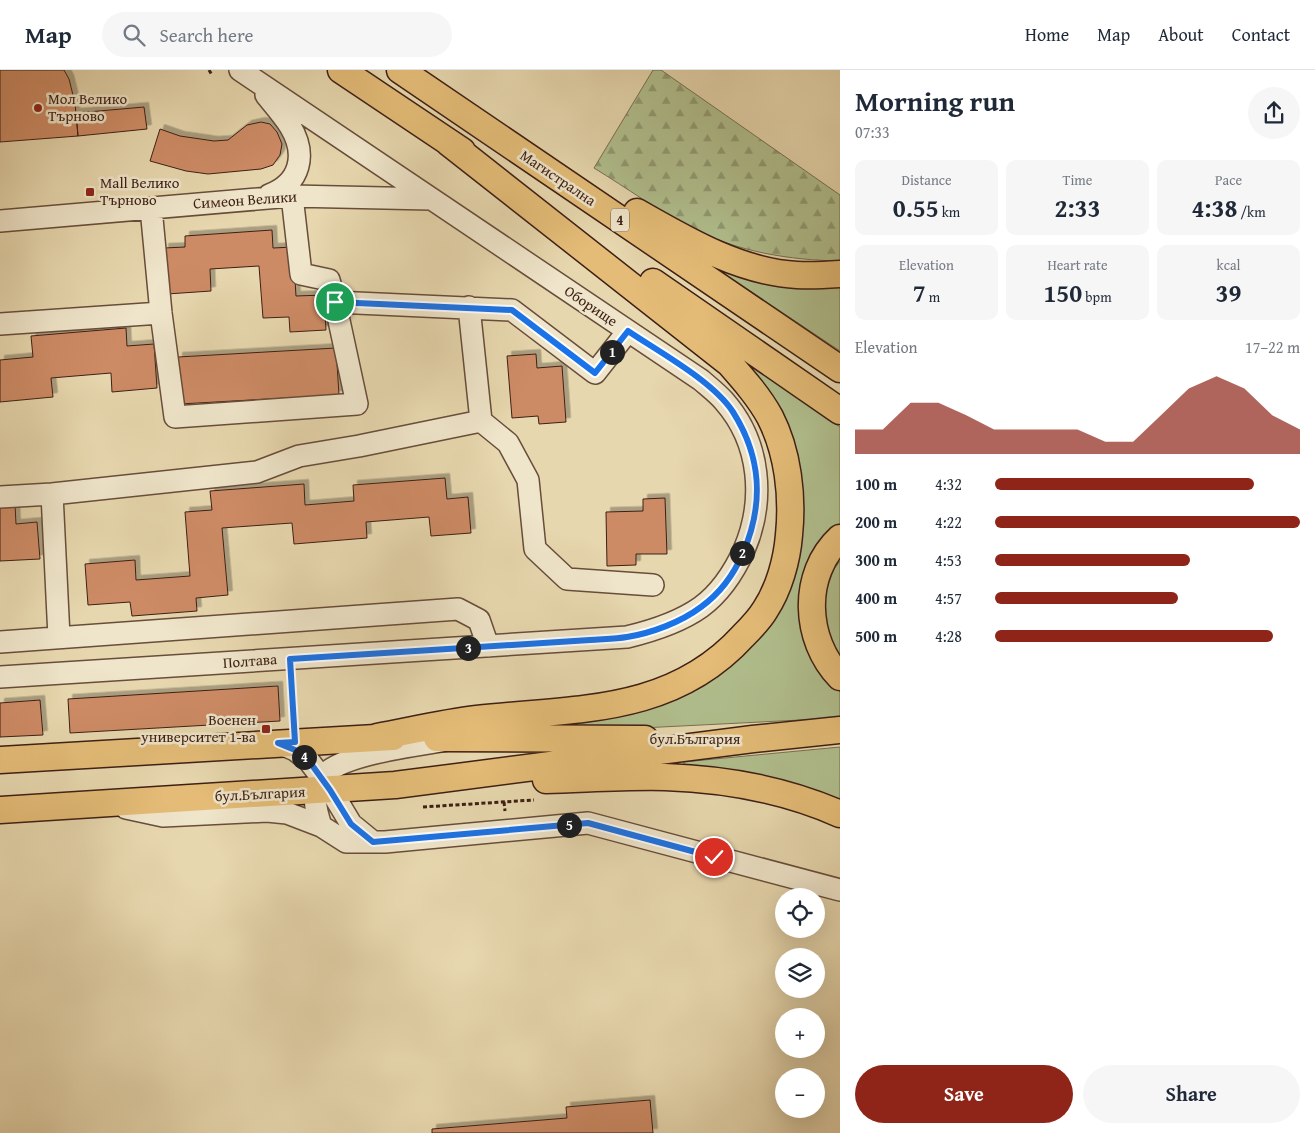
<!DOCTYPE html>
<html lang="en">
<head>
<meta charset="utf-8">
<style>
  :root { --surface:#fff; --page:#f6f6f7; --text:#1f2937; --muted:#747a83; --line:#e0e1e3; --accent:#8f2418 }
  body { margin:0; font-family:"Gentium Book Plus",serif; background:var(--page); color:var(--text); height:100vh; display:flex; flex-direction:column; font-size:19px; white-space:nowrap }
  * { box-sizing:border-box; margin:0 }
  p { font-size:16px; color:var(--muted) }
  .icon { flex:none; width:28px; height:28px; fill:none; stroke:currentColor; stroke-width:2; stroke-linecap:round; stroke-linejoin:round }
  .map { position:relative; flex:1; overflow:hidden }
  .drawer { display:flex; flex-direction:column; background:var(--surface); width:475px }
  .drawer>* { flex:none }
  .buttons { position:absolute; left:775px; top:818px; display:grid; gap:10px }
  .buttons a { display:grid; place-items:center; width:50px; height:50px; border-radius:50%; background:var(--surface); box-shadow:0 5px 20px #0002; font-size:25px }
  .pin { position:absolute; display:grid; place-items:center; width:42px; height:42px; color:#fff; margin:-21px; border:2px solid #fff; border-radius:50%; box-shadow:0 1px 5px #0007 }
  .km { position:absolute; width:25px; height:25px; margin:-12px; border-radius:50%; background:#222; color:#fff; font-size:14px; line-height:25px; text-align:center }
  .round { display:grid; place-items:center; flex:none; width:52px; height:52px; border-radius:26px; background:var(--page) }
  .overview { display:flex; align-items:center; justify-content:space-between; height:85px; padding:0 15px }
  h1 { font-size:28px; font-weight:800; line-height:38px }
  .metrics { display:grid; grid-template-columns:repeat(3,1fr); gap:8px; height:85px; padding:5px 15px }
  .metrics div { display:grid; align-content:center; border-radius:10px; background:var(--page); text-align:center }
  .metrics b { font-size:25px; font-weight:800 }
  .metrics small { font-size:14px; font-weight:400 }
  .metrics p { font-size:14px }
  .chart { height:140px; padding:10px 15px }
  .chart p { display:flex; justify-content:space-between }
  .chart svg { width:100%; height:90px; margin-top:5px; fill:var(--accent); opacity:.7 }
  .action { display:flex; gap:10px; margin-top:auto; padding:10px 15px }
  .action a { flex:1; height:58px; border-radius:30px; background:var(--accent); color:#fff; font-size:20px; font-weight:800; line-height:58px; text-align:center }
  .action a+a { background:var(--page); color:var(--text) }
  ul { padding:0 15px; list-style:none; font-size:16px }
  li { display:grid; grid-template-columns:80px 60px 1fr; align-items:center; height:38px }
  li i { height:12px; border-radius:6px; background:var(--accent) }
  header { display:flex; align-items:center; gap:30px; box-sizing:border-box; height:70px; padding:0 25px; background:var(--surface); border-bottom:1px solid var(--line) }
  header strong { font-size:24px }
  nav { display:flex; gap:28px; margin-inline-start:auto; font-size:18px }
  .search { width:350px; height:45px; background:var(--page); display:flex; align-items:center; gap:12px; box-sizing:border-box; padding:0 18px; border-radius:28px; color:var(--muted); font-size:19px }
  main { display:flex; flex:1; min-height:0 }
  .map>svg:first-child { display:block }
  .green { fill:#b1bf8e; stroke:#776f52 }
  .forest { fill:url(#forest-firs); stroke:#776f52 }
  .building { fill:#cd8b65; stroke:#3d1f15; filter:url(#shadow) }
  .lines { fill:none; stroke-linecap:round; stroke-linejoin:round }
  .minor-casing { stroke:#684d3b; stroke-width:24 }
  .major-casing { stroke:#3d1f15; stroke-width:29 }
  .path { stroke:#3d1f15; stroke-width:3; stroke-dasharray:4 2.5; stroke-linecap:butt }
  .minor { stroke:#efe5ca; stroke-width:21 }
  .major { stroke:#e4bc77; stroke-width:26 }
  .route-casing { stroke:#fff; stroke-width:10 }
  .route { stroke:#1a73e8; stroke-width:6 }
  .poi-dot { fill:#8f2418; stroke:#efe5ca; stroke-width:2 }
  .labels { text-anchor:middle; stroke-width:5; stroke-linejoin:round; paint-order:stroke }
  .shield { fill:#efe5ca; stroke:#725a4b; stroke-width:1 }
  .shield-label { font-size:14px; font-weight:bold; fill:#3d1f15 }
  .poi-label { font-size:15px; fill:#3d1f15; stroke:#efe5ca; text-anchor:start }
  .street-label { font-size:15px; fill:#3d1f15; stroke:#efe5ca }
</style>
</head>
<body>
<header>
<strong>Map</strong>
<div class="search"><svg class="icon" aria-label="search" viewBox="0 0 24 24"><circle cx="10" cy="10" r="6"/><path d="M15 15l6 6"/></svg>Search here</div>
<nav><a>Home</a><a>Map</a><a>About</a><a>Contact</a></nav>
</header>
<main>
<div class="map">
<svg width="840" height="1063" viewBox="0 0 840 1063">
  <defs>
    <pattern id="forest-firs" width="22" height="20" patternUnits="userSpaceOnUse" patternTransform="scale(1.25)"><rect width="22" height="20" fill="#b1bf8e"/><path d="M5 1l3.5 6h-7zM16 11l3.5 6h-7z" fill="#919b73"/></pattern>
    <filter id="shadow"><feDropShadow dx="4.5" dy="-4.5" stdDeviation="0" flood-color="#0004"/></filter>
  </defs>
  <rect width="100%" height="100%" fill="#e7d7ae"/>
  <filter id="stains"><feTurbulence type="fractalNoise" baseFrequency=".004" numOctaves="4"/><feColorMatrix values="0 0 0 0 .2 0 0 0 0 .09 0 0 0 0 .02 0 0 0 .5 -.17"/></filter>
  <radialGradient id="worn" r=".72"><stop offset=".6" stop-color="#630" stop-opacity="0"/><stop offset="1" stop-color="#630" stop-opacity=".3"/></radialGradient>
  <path class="green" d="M 714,197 L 840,214 L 840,281 Z
    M 741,289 L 840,357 L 840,457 L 815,489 L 832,614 L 840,622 L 840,648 L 483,666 L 735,586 L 800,453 Z
    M 840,491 L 840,595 L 823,554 L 826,520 L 834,499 Z
    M 840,677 L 840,735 L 691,697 L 685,695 L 683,692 Z"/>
  <path class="forest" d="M 653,0 L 661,0 L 840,125 L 840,191 C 790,190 737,182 692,158 C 658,141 627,118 594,98 Z"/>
  <path class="building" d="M 0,0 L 64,0 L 69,9 L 75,33 L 78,66 L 0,72 Z
    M 144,37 L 147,59 L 78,66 L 76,43 Z
    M 261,52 L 270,54 L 277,62 L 282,74 L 280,85 L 273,95 L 261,99 L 208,104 L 186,101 L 150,91 L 160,59 L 180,66 L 214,71 L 228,70 L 247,55 Z
    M 272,160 L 273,178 L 293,177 L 296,226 L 324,225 L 326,260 L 290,262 L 289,247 L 263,248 L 259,196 L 210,199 L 211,221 L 167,224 L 164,178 L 185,177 L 185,166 Z
    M 126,258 L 127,276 L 154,274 L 157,318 L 112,322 L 111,303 L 51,308 L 53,327 L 0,332 L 0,290 L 33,287 L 31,266 Z
    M 336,278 L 339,325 L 180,334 L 178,287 Z
    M 536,284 L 537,298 L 562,296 L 566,352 L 539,354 L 538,346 L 512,348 L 507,286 Z
    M 445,408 L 447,429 L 468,427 L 471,463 L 431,466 L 429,447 L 366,452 L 367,468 L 294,474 L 292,453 L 222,458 L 228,525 L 196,528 L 197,541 L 132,546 L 130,532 L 88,535 L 85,494 L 135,490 L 136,510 L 190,506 L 185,442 L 212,440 L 210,421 L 304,414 L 305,435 L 354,431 L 353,415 Z
    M 665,428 L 667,484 L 636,484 L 636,495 L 607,496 L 606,442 L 643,441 L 643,429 Z
    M 15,434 L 16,454 L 37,452 L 40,489 L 0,491 L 0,435 Z
    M 278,616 L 280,651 L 70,663 L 68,629 Z
    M 40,630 L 43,665 L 0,667 L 0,633 Z
    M 650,1030 L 653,1063 L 432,1063 L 432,1059 L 567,1048 L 566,1037 Z"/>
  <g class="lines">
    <g class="minor-casing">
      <path id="minor" d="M 266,25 C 274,35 283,45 290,56 C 307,84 301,113 269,125
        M 151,138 L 161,243 L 175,347 L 357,334 L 335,232 L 329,210 L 301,204 L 292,126
        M 0,151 L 292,126 L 431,129
        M 335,232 L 512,240 L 595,303 L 628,261
        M 469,237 L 481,351
        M 0,254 L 161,243
        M 52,424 L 59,567
        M 0,427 L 52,424 L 257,402 L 299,386 L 359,376 L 481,351 L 508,373 L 528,410 L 535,479 L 567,509 L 653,515
        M 0,572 L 458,539 L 479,550 L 488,576
        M 0,607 L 627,567 C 652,561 680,552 701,537 C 720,523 734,502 744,480 C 765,431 761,373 724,331 C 717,323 709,317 701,310 L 240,0
        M 278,673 L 295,680 L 309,691 L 330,719 L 351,754 L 373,772
        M 126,738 L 163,746 L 267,741 L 287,743 L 321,756 L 346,772 L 385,772 L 588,753 L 840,820
        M 321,756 C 316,741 311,722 321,708 C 339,683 422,675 453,669"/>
    </g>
    <g class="major-casing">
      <path id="major" d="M 341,0 L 462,81
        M 400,0 L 840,299
        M 637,142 C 686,170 740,202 797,205 C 812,206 826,205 840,204
        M 653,212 L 840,341
        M 840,468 C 801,504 804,570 840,607
        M 377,667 C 410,661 443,653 477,649 C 575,638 671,645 743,566 C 751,558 759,550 765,540 C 779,519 787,490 789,465 C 793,426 788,382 770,347 C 759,327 744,310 729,293 L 448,72
        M 437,668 L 645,669
        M 0,690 L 393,667
        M 546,710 C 586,709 625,706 665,707 C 724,709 786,720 840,744
        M 0,740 L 395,715 L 753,669 L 840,660"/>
    </g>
    <path class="path" d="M 209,0 L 212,5
      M 291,608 L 294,651
      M 504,732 L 505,741
      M 423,737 L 534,730"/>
    <use href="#minor" class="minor"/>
    <use href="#major" class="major"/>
  </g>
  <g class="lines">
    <g class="route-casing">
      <path id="route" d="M 335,232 L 512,240 L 595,303 L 628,261 C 659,282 713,311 733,342 C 762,388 764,434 743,483 C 734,504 719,524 701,537 C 681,552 652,563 627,567 C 615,569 602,569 590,570 L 290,589 L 295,672 L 278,673 L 295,680 L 309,691 L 330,720 L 351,754 L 373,772 L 588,753 L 714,787"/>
    </g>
    <use href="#route" class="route"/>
  </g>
  <g class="poi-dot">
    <circle cx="38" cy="38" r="5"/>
    <rect x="85" y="117" width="10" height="10" rx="2.5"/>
    <rect x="261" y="654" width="10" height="10" rx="2.5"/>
  </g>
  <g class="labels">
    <rect class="shield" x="611" y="138.5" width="18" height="23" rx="4"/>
    <g class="shield-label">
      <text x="620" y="155">4</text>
    </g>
    <g class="poi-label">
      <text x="48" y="34">Мол Велико<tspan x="48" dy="17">Търново</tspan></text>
      <text x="100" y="118">Mall Велико<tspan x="100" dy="17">Търново</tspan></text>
      <text x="256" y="655" text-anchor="end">Военен<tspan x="256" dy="17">университет 1-ва</tspan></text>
    </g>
    <g class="street-label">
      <text transform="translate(558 108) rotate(34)" y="5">Магистрална</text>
      <text transform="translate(245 130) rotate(-4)" y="5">Симеон Велики</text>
      <text transform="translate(591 236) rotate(34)" y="5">Оборище</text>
      <text transform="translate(250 591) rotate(-4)" y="5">Полтава</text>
      <text x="695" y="674">бул.България</text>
      <text transform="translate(260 724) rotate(-3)" y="5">бул.България</text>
    </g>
  </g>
  <rect width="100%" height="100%" filter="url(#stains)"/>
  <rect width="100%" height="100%" fill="url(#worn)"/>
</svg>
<div class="buttons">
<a><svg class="icon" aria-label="locate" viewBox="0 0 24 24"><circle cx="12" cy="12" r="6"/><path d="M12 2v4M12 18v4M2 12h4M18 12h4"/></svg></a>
<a><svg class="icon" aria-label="layers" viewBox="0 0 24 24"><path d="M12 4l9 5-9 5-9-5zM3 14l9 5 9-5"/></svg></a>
<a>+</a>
<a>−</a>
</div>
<div class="pin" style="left:335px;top:232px;background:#1e9e55"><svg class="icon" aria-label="arrive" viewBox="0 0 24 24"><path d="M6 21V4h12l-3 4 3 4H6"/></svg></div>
<div class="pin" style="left:714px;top:787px;background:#d93025"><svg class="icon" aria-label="check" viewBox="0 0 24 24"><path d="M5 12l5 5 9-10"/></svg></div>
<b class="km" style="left:612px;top:282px">1</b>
<b class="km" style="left:742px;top:483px">2</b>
<b class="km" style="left:468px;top:578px">3</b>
<b class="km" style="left:304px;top:687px">4</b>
<b class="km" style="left:569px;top:755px">5</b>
</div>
<section class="drawer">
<div class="overview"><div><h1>Morning run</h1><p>07:33</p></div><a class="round"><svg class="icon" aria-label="share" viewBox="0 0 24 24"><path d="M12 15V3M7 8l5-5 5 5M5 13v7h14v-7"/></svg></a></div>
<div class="metrics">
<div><p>Distance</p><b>0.55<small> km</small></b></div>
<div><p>Time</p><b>2:33</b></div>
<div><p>Pace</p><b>4:38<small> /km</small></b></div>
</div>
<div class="metrics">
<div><p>Elevation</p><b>7<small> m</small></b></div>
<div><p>Heart rate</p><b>150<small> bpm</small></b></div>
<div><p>kcal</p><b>39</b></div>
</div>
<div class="chart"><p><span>Elevation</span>17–22 m</p>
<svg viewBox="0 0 160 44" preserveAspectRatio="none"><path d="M0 44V32L10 32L20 19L30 19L40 25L50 32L60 32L70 32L80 32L90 38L100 38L110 25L120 12L130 6L140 12L150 25L160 32V44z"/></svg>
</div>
<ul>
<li><b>100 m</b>4:32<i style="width:85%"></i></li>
<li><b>200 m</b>4:22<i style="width:100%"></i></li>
<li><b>300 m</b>4:53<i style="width:64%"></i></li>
<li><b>400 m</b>4:57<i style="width:60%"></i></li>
<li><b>500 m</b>4:28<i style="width:91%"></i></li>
</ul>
<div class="action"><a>Save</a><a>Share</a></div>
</section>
</main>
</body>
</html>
